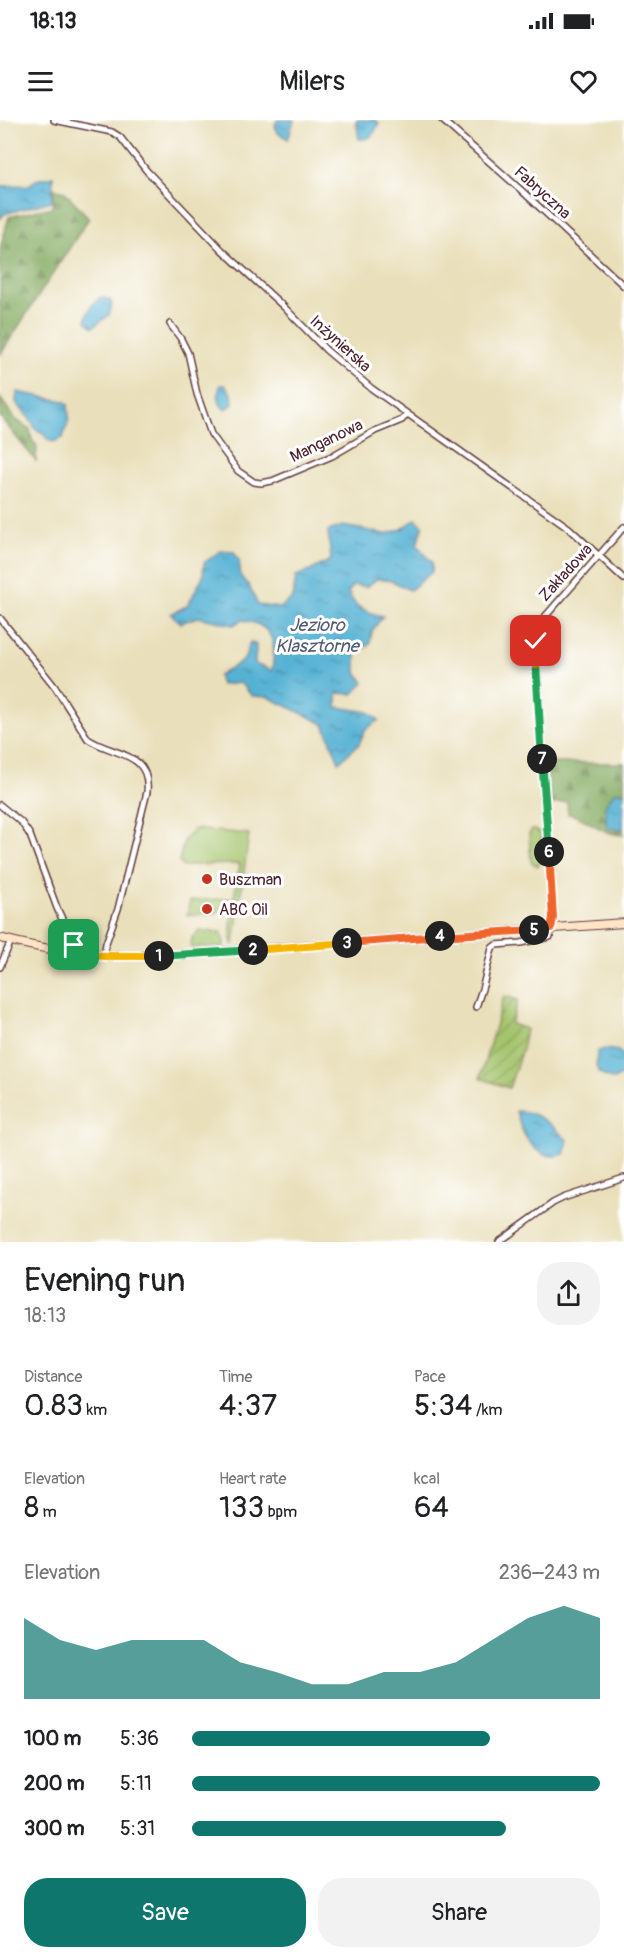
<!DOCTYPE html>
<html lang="en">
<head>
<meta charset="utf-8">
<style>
  :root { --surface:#fff; --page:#f2f2f2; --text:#202124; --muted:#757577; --accent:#0f766e }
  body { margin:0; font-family:Pangolin,sans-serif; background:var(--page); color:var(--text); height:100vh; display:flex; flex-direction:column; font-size:22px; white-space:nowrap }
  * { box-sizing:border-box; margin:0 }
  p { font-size:20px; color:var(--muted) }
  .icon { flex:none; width:33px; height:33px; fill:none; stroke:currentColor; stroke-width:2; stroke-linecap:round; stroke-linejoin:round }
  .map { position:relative; height:1122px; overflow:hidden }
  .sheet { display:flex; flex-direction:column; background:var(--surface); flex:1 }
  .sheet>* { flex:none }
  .pin { position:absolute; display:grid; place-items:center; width:51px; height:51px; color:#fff; margin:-26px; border-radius:12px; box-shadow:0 3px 9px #0006 }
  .km { position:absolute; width:30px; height:30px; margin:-15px; border-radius:50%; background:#222; color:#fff; font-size:16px; line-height:30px; text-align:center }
  .round { display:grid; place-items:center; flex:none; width:63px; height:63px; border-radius:24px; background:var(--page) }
  .overview { display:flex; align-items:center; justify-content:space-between; height:102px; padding:0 24px }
  h1 { font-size:33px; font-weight:600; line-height:45px }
  .metrics { display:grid; grid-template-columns:repeat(3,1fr); gap:9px; height:102px; padding:6px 24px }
  .metrics div { display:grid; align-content:center }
  .metrics b { font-size:30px; font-weight:600 }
  .metrics small { font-size:16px; font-weight:400 }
  .metrics p { font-size:16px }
  .chart { height:168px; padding:12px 24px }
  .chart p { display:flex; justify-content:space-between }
  .chart svg { width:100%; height:108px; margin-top:6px; fill:var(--accent); opacity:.7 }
  .action { display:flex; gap:12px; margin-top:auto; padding:12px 24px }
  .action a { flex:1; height:69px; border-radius:24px; background:var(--accent); color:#fff; font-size:24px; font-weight:600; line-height:69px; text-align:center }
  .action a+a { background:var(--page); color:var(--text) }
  ul { padding:0 24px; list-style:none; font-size:20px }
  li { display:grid; grid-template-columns:96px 72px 1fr; align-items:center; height:45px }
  li i { height:15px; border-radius:8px; background:var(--accent) }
  .status { display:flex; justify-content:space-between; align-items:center; height:42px; padding:0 30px; background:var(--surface); direction:ltr }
  .status svg { height:16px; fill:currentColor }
  header { display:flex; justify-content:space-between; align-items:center; height:78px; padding:0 24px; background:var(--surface); font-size:27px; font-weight:600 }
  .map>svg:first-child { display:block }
  .grass { fill:#a5c56d; stroke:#78724c; stroke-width:1.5 }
  .forest { fill:url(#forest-firs); stroke:#676446; stroke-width:1.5 }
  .garden { fill:url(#garden-furrows); stroke:#78724c; stroke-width:1.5 }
  .water { fill:url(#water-ripples); stroke:#506880; stroke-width:1.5 }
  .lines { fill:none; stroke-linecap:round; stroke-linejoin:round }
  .minor-casing { stroke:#623c40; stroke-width:8 }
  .secondary-casing { stroke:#623c40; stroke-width:10 }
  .minor { stroke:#fff; stroke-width:5 }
  .secondary { stroke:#ffe4c6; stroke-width:8 }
  .split-1-casing { stroke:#fff; stroke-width:12 }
  .split-2-casing { stroke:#fff; stroke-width:12 }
  .split-3-casing { stroke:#fff; stroke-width:12 }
  .split-4-casing { stroke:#fff; stroke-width:12 }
  .split-5-casing { stroke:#fff; stroke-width:12 }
  .split-6-casing { stroke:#fff; stroke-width:12 }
  .split-7-casing { stroke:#fff; stroke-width:12 }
  .split-8-casing { stroke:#fff; stroke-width:12 }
  .split-9-casing { stroke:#fff; stroke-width:12 }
  .split-1 { stroke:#f5b400; stroke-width:8 }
  .split-2 { stroke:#22a559; stroke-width:8 }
  .split-3 { stroke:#f5b400; stroke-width:8 }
  .split-4 { stroke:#f0652b; stroke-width:8 }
  .split-5 { stroke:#f0652b; stroke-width:8 }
  .split-6 { stroke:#f0652b; stroke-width:8 }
  .split-7 { stroke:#22a559; stroke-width:8 }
  .split-8 { stroke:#22a559; stroke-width:8 }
  .split-9 { stroke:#f5b400; stroke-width:8 }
  .poi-dot { fill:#c8321e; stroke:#fff; stroke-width:2 }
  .labels { text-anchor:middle; stroke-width:6; stroke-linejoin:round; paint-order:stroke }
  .street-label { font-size:16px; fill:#4a1f2b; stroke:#fff }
  .poi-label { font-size:16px; fill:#4a1f2b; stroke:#fff; text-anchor:start }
  .water-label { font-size:18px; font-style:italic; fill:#4f5a6f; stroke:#fff }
</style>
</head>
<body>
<div class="status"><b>18:13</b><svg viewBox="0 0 49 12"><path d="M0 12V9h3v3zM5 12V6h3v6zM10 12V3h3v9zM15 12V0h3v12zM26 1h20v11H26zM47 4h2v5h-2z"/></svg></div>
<header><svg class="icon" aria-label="menu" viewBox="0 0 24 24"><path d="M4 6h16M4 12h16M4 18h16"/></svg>Milers<svg class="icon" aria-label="heart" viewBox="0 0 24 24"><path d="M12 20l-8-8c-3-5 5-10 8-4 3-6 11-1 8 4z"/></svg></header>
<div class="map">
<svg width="624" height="1122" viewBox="0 0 624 1122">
  <defs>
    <pattern id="forest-firs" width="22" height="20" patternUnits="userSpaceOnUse" patternTransform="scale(1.5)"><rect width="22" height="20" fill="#84aa60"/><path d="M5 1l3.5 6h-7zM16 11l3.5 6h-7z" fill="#6e8a4f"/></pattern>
    <pattern id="garden-furrows" width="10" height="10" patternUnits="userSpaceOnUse" patternTransform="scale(1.5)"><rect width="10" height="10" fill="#a5c56d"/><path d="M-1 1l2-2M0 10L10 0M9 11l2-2" fill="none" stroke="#889f5a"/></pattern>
    <pattern id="water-ripples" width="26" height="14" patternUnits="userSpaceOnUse" patternTransform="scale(1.5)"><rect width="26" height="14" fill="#56b2d4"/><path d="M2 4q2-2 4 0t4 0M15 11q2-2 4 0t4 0" fill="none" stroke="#4990ac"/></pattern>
  </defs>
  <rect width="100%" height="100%" fill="#fff"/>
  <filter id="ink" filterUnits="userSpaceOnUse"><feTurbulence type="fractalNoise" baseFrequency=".0167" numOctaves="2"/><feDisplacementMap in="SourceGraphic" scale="12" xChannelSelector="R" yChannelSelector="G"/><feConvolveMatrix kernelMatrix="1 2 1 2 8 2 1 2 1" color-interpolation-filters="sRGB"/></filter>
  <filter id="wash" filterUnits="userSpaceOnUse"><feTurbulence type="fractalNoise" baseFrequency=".008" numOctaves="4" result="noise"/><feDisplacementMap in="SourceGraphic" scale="24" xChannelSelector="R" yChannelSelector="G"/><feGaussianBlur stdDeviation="1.35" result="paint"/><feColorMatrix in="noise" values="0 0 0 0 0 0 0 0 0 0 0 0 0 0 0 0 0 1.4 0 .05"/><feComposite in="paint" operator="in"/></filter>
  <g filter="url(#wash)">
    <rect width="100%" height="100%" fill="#e9dfba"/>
    <path class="grass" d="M 194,709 L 249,714 L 234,824 L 231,820 L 232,788 L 219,789 L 219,793 L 187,795 L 190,781 L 234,778 L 240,744 L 193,745 L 183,747 L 179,742 L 184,720 Z
      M 532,710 L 535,710 L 541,715 L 543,742 L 538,744 L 538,746 L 531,742 L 529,714 Z
      M 199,811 L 221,812 L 223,816 L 224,825 L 223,827 L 193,828 L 191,825 L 192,818 Z"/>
    <path class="forest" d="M 54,68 L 64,71 L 89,98 L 0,235 L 0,128 L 9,97 L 53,87 Z
      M 0,278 L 15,299 L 30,309 L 32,320 L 37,326 L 36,341 L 0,297 Z
      M 547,643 L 624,643 L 624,672 L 615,672 L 607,708 L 623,709 L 624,715 C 600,715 585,695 568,694 L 567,682 L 553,684 L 549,678 Z"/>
    <path class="garden" d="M 504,876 L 518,880 L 511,904 L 526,909 L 522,929 L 509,968 L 480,958 Z"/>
    <path class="water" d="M 277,0 L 294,0 L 288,19 L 277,12 L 275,5 Z
      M 356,0 L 375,0 L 379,3 C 374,14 371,20 359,19 Z
      M 53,56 L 52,81 L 4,94 L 0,99 L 0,66 L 29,65 L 36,60 Z
      M 102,177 L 110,180 L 112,184 L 109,195 L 93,207 L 86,201 C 86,193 94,181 102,177 Z
      M 220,265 L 225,265 L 232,275 L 233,284 L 228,288 L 224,289 C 217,282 218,274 220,265 Z
      M 17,272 L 64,281 L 68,284 L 69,299 L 63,318 L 53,322 L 48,320 L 42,312 L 36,310 L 32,302 L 16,282 Z
      M 416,399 L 423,406 L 417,425 L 432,442 L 432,452 L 410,470 L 392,461 L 377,459 L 366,467 L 353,465 L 348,472 C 355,489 366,492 383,496 L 372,511 L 370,523 L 356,535 L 356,551 L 364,563 L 353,574 L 337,573 L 337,587 L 369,592 L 379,600 L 365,610 L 359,624 L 339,642 L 324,604 L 268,577 L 252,576 L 240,563 L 221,565 L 218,556 L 244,540 L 250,522 L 256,525 L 255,544 L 272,551 C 274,535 277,515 261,506 C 256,503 248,501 242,500 L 233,505 L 198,497 L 181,503 L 171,494 L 188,485 L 203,456 L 204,443 L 220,431 L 234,432 L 239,440 L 241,457 L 249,466 L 258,485 L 279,488 L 293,478 L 296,456 L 310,451 L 331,440 L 328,411 L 343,406 L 386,414 L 402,409 Z
      M 615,672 L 624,672 L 623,709 L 607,708 L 605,685 Z
      M 605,929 L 618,931 L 624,936 L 624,954 L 614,960 C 597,954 593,949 598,931 Z
      M 516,991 C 536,990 555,1007 568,1021 L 564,1034 C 535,1044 521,1013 516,991 Z"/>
  </g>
  <g filter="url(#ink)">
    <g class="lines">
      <g class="minor-casing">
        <path id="minor" d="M 54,0 L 112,12 L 120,17 L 146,50 L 222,130 L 284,187 L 326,230 L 371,268 L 569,408 L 624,459
          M 442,0 L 521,70 L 624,166
          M 170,204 L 181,219 L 188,233 L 197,274 L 211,314 L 238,351 L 254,362 L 261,363 L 272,361 L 332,336 L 375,311 L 402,300 L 407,294
          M 0,498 L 55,567 L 88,619 C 113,636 151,631 147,672 L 118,789 L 106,823 L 104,836
          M 0,685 L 21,702 L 30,715 L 57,788 L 74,825 L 74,833
          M 0,847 L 11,821
          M 476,887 L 483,866 L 492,828 L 496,825 L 521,823 L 550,817 L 553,798 L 536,534 L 537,513 L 543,499 L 624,407
          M 499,1122 L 553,1083 L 563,1078 L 624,1058"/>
      </g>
      <g class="secondary-casing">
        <path id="secondary" d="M 0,818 C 53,833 106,837 161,836 L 624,803"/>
      </g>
      <use href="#minor" class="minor"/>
      <use href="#secondary" class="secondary"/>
    </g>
  </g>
  <g class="lines" filter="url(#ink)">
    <g class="split-1-casing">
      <path id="split-1" d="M 74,825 L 74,833 L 104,836 L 159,836"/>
    </g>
    <g class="split-2-casing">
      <path id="split-2" d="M 159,836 L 253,830"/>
    </g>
    <g class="split-3-casing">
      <path id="split-3" d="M 253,830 L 347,823"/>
    </g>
    <g class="split-4-casing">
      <path id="split-4" d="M 347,823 L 440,816"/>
    </g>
    <g class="split-5-casing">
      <path id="split-5" d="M 440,816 L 534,810"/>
    </g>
    <g class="split-6-casing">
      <path id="split-6" d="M 534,810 L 551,808 L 553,798 L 549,732"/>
    </g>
    <g class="split-7-casing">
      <path id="split-7" d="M 542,639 L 549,732"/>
    </g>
    <g class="split-8-casing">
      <path id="split-8" d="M 536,545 L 542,639"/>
    </g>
    <g class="split-9-casing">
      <path id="split-9" d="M 536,521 L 536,545"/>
    </g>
    <use href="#split-1" class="split-1"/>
    <use href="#split-2" class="split-2"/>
    <use href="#split-3" class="split-3"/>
    <use href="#split-4" class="split-4"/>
    <use href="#split-5" class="split-5"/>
    <use href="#split-6" class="split-6"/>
    <use href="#split-7" class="split-7"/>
    <use href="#split-8" class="split-8"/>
    <use href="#split-9" class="split-9"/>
  </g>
  <g class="poi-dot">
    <circle cx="207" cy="759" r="6"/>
    <circle cx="207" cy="789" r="6"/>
  </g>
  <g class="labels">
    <g class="street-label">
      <text transform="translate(543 72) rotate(42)" y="6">Fabryczna</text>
      <text transform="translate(341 223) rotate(42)" y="6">Inżynierska</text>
      <text transform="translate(326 320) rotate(-26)" y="6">Manganowa</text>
      <text transform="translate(565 452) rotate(-48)" y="6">Zakładowa</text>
    </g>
    <g class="poi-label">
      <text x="219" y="765">Buszman</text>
      <text x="219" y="795">ABC Oil</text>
    </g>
    <g class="water-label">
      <text x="317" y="511">Jezioro<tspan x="317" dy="21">Klasztorne</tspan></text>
    </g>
  </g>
</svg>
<div class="pin" style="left:74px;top:825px;background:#1e9e55"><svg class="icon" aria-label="arrive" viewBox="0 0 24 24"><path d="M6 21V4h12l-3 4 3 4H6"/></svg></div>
<div class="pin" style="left:536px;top:521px;background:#d93025"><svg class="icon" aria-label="check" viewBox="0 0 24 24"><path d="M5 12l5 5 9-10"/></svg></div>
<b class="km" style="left:159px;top:836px">1</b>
<b class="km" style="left:253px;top:830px">2</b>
<b class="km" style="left:347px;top:823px">3</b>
<b class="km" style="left:440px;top:816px">4</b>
<b class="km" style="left:534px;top:810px">5</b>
<b class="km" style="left:549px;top:732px">6</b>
<b class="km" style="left:542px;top:639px">7</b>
</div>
<section class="sheet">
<div class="overview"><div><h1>Evening run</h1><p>18:13</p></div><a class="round"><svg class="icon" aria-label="share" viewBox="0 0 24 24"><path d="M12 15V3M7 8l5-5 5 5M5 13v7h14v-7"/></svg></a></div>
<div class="metrics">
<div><p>Distance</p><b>0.83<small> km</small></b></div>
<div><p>Time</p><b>4:37</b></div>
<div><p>Pace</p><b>5:34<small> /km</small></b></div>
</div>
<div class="metrics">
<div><p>Elevation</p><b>8<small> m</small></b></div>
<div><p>Heart rate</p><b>133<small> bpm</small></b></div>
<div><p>kcal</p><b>64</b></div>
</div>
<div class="chart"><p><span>Elevation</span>236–243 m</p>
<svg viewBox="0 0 160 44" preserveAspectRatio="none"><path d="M0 44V11L10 20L20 24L30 20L40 20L50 20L60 29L70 33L80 38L90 38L100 33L110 33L120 29L130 20L140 11L150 6L160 11V44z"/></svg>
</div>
<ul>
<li><b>100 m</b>5:36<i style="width:73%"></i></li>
<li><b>200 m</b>5:11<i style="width:100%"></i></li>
<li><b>300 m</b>5:31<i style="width:77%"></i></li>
</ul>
<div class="action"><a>Save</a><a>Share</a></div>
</section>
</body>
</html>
